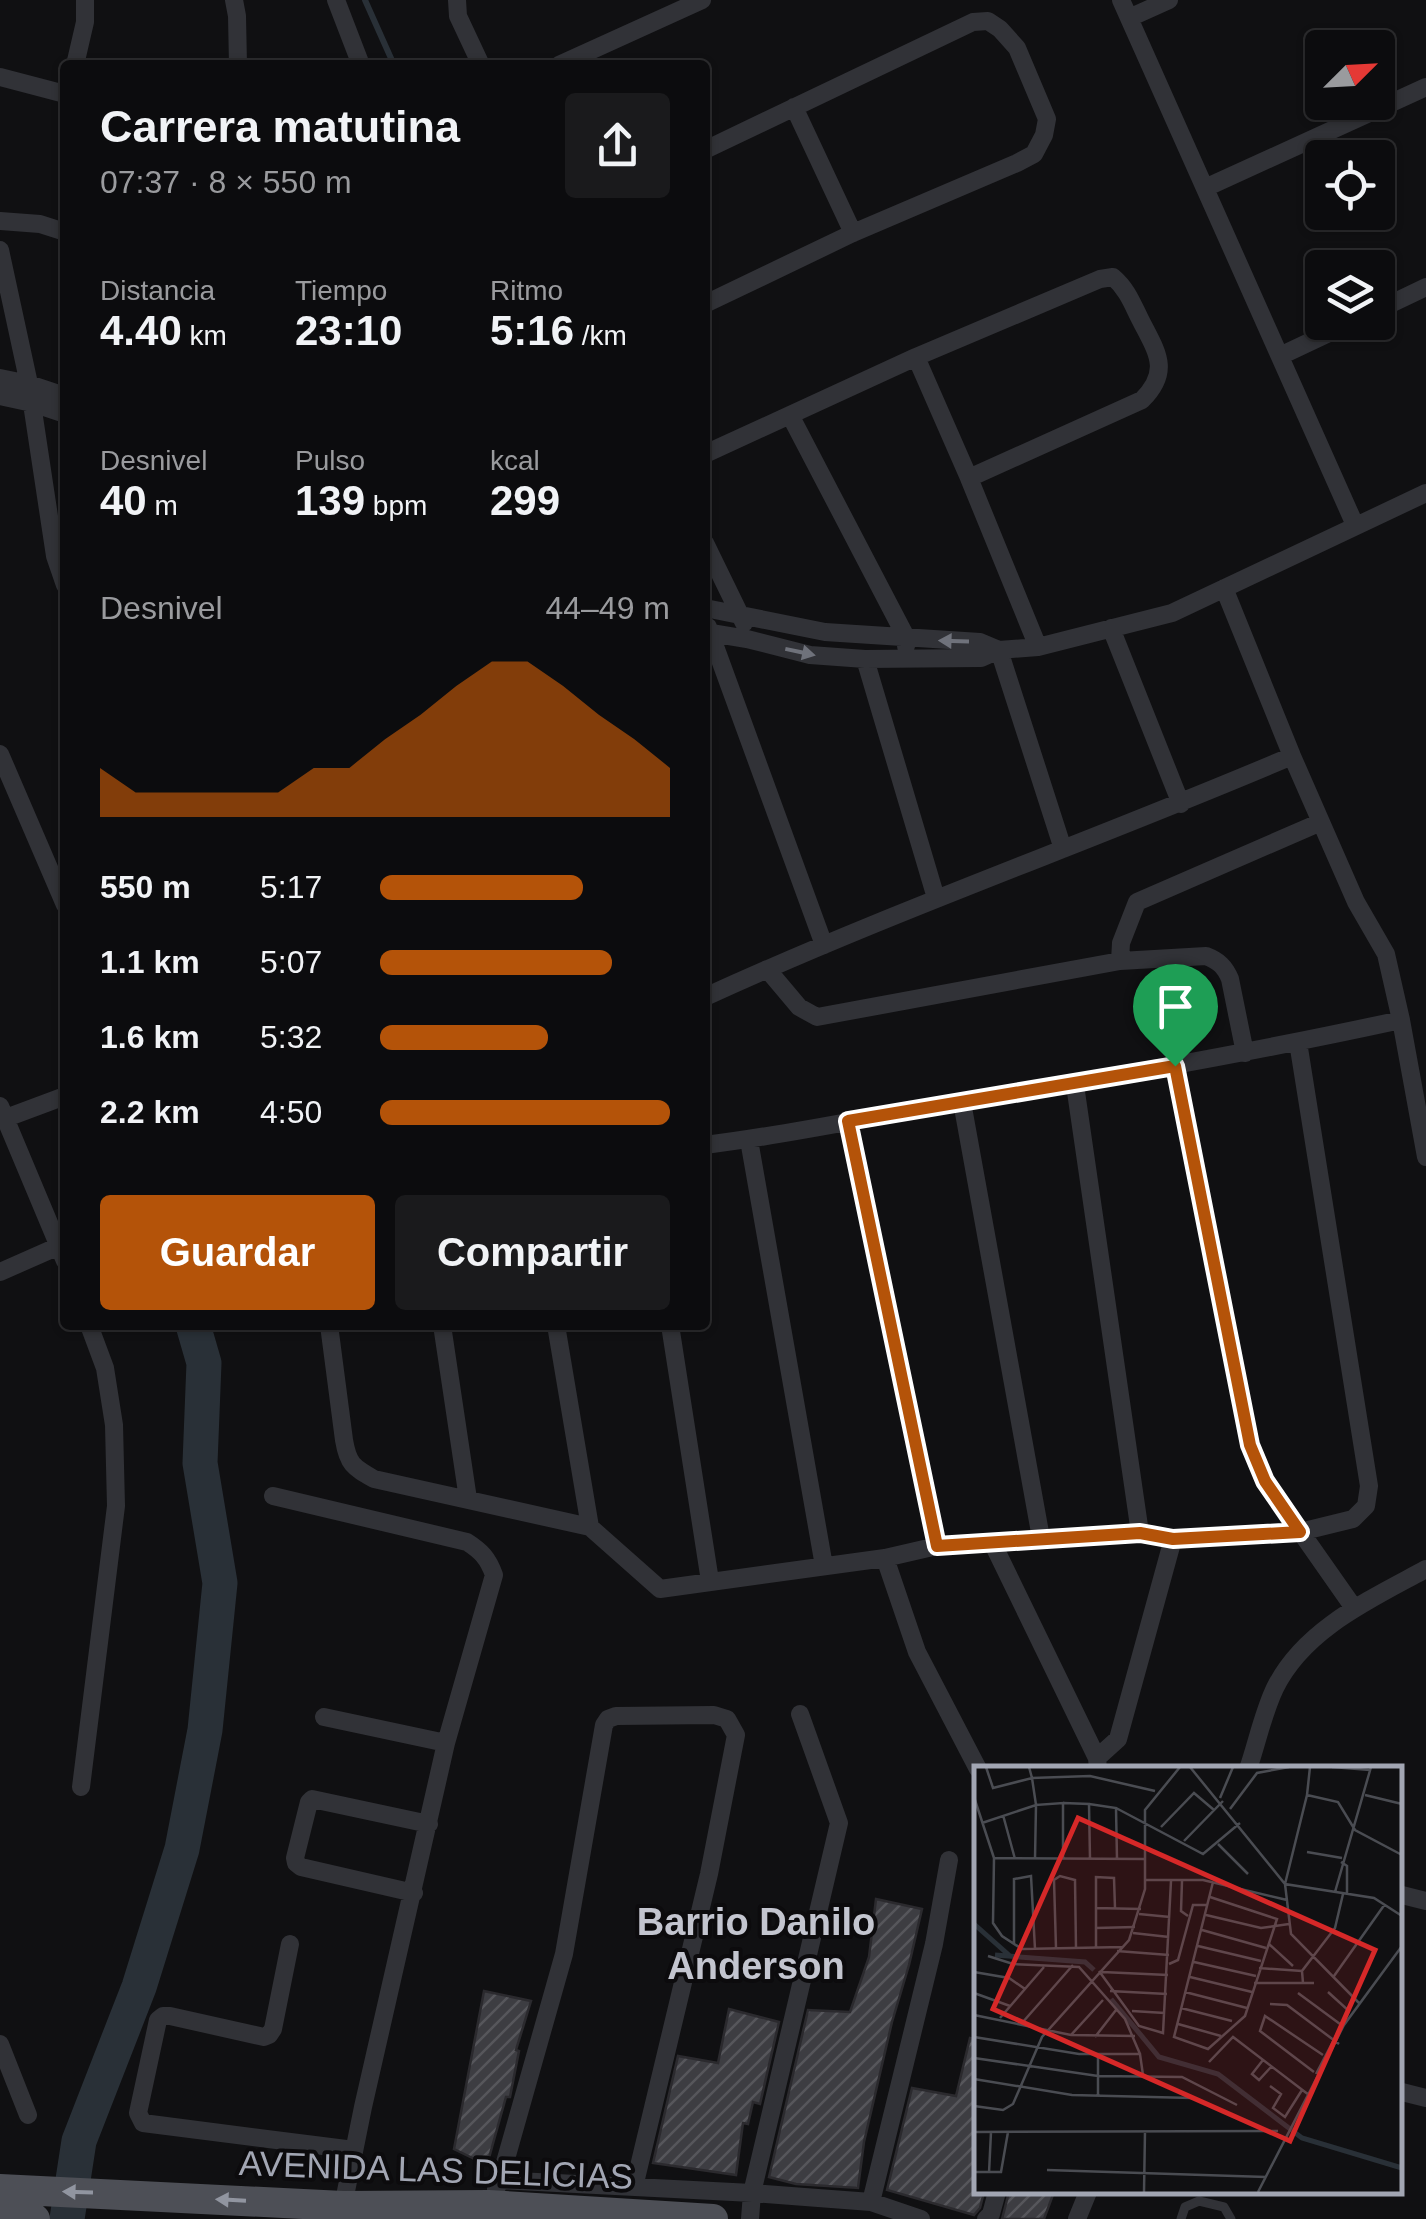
<!DOCTYPE html>
<html lang="es">
<head>
<meta charset="utf-8">
<style>
  :root { --surface:#0c0c0e; --page:#1a1a1c; --text:#f1f3f6; --muted:#9a9b9e; --line:#2c2c2e; --accent:#b45309 }
  body { margin:0; font-family:Arial,sans-serif; background:var(--page); color:var(--text); height:100vh; display:flex; flex-direction:column; font-size:38px; white-space:nowrap }
  * { box-sizing:border-box; margin:0 }
  p { font-size:32px; color:var(--muted) }
  .icon { flex:none; width:55px; height:55px; fill:none; stroke:currentColor; stroke-width:2; stroke-linecap:round; stroke-linejoin:round }
  .map { position:relative; flex:1; overflow:hidden }
  .side { position:absolute; left:60px; top:60px; width:650px; height:1270px; display:flex; flex-direction:column; background:var(--surface); border-radius:10px; box-shadow:0 2px 8px #0004,0 0 0 2px var(--line) }
  .side>* { flex:none }
  .needle { width:65px; rotate:66deg }
  .controls { position:absolute; left:1305px; top:30px; display:grid; gap:20px }
  .controls a { display:grid; place-items:center; width:90px; height:90px; border-radius:10px; background:var(--surface); box-shadow:0 2px 8px #0004,0 0 0 2px var(--line); font-size:50px }
  .pin { position:absolute; display:grid; place-items:center; width:85px; height:85px; color:#fff; margin:-102px -42px; border-radius:50% 50% 50% 0; rotate:-45deg; box-shadow:0 0 10px #0007 }
  .pin .icon { rotate:45deg }
  .round { display:grid; place-items:center; flex:none; width:105px; height:105px; border-radius:10px; background:var(--page) }
  .headline { display:flex; align-items:center; justify-content:space-between; height:170px; padding:0 40px }
  h1 { font-size:45px; font-weight:800; line-height:75px }
  .stats { display:grid; grid-template-columns:repeat(3,1fr); gap:15px; height:170px; padding:10px 40px }
  .stats div { display:grid; align-content:center }
  .stats b { font-size:42px; font-weight:800 }
  .stats small { font-size:28px; font-weight:400 }
  .stats p { font-size:28px }
  .chart { height:280px; padding:20px 40px }
  .chart p { display:flex; justify-content:space-between }
  .chart svg { width:100%; height:180px; margin-top:10px; fill:var(--accent); opacity:.7 }
  .action { display:flex; gap:20px; margin-top:auto; padding:20px 40px }
  .action a { flex:1; height:115px; border-radius:10px; background:var(--accent); color:#fff; font-size:40px; font-weight:800; line-height:115px; text-align:center }
  .action a+a { background:var(--page); color:var(--text) }
  ul { padding:0 40px; list-style:none; font-size:32px }
  li { display:grid; grid-template-columns:160px 120px 1fr; align-items:center; height:75px }
  li i { height:25px; border-radius:12px; background:var(--accent) }
  .map>svg:first-child { display:block }
  .lines { fill:none; stroke-linecap:round; stroke-linejoin:round }
  .stream { stroke:#293037; stroke-width:6 }
  .river { stroke:#293037; stroke-width:35 }
  .building { fill:url(#building-hatch); stroke:#2b2a2e; stroke-width:2.5 }
  .service { stroke:#313237; stroke-width:9 }
  .minor { stroke:#313237; stroke-width:18 }
  .primary { stroke:#4d4f56; stroke-width:30 }
  .oneway { fill:#6f727b }
  .oneway2 { fill:#9195a0 }
  .route-casing { stroke:#fff; stroke-width:20 }
  .route { stroke:#b45309; stroke-width:12 }
  .labels { text-anchor:middle; stroke-width:8; stroke-linejoin:round; paint-order:stroke }
  .street-label { font-size:35px; fill:#a2a6b3; stroke:#0c0b0d }
  .neighbourhood-label { font-size:38px; font-weight:bold; fill:#c3c5cf; stroke:#0c0b0d }
  .inset-river { fill:none; stroke:#293037; stroke-width:5 }
  .inset-road { fill:none; stroke:#4a4c52; stroke-width:2.5 }
  .view { fill:#d62828; fill-opacity:0.15; stroke:#d62828; stroke-width:5 }
  .inset-edge { fill:none; stroke:#a2a6b3; stroke-width:5 }
</style>
</head>
<body>
<div class="map">
<svg width="1426" height="2219" viewBox="0 0 1426 2219">
  <defs>
    <pattern id="building-hatch" width="6" height="6" patternUnits="userSpaceOnUse" patternTransform="scale(2.5)"><rect width="6" height="6" fill="#3d3d42"/><path d="M-1 1l2-2M0 6l6-6M5 7l2-2" fill="none" stroke="#56565b"/></pattern>
  </defs>
  <rect width="100%" height="100%" fill="#101012"/>
  <g class="lines">
    <path class="stream" d="M 365,0 L 394,65"/>
    <path class="river" d="M 67,2219 L 79,2141 L 139,1987 L 182,1849 L 205,1730 L 220,1583 L 200,1463 L 204,1363 L 193,1325"/>
  </g>
  <path class="building" d="M 876,1899 L 922,1909 L 909,1965 L 892,2022 L 864,2142 L 858,2188 L 796,2184 L 769,2177 L 808,2010 L 850,2012 L 869,1957 Z
    M 484,1991 L 531,2001 L 516,2050 L 519,2051 L 510,2097 L 506,2097 L 487,2165 L 454,2149 Z
    M 729,2009 L 779,2022 L 760,2104 L 753,2102 L 748,2124 L 743,2123 L 736,2175 L 653,2163 L 678,2056 L 718,2063 Z
    M 970,2038 L 976,2039 L 976,2192 L 984,2192 L 980,2208 L 974,2215 L 887,2190 L 912,2088 L 956,2096 Z
    M 1009,2192 L 1054,2192 L 1044,2219 L 1002,2219 Z"/>
  <g class="lines">
    <path class="service" d="M 1181,2219 L 1185,2207 L 1199,2201 L 1224,2207 L 1231,2219"/>
    <path class="minor" d="M 234,0 L 237,16 L 238,65
      M 336,0 L 361,65
      M 457,0 L 458,16 L 481,65
      M 1121,0 L 1355,525
      M 1129,18 L 1169,0
      M 75,65 L 85,22 L 85,0
      M 559,65 L 702,0
      M 0,77 L 65,94
      M 794,107 L 853,233
      M 705,150 L 973,22 L 988,21 L 1000,29 L 1017,48 L 1047,119 L 1044,135 L 1034,154 L 1017,163 L 853,233 L 705,304
      M 1205,188 L 1426,87
      M 0,221 L 40,224 L 65,232
      M 0,250 L 29,384 L 55,556 L 65,585
      M 1378,310 L 1426,287
      M 1280,356 L 1352,322
      M 916,357 L 969,478 L 1038,647
      M 0,378 L 29,384 L 65,396
      M 0,396 L 32,403 L 65,414
      M 790,415 L 907,639 L 906,646
      M 705,454 L 916,357 L 1100,279 L 1113,277 C 1127,289 1132,303 1140,319 C 1156,351 1172,370 1142,400 L 969,478
      M 705,543 L 744,623
      M 1224,588 L 1292,756 L 1356,902 L 1386,954 L 1401,1020 L 1426,1157
      M 705,608 L 825,632 L 980,642 L 999,650 L 1063,849
      M 708,627 L 824,945
      M 1111,628 L 1181,804
      M 705,632 L 747,639 L 810,655 L 865,659 L 981,658 L 999,650 L 1038,647 L 1172,613 L 1426,493
      M 865,659 L 936,898
      M 0,754 L 65,905
      M 1120,961 L 1121,943 L 1137,902 L 1321,822
      M 767,969 L 799,1007 L 817,1017 L 1120,961 L 1206,956 C 1219,961 1225,967 1230,979 L 1245,1053
      M 705,997 C 897,909 1098,839 1292,756
      M 1175,1066 L 1250,1445 L 1265,1481 L 1354,1608
      M 1075,1085 L 1140,1533
      M 962,1102 L 1041,1538
      M 0,1106 L 65,1261
      M 6,1118 L 65,1096
      M 848,1121 L 937,1546
      M 749,1140 L 824,1566
      M 705,1145 C 780,1136 855,1120 930,1107 C 1088,1081 1245,1054 1401,1020
      M 0,1272 L 59,1246
      M 329,1325 L 344,1440 C 348,1464 353,1467 374,1479 L 590,1527 L 660,1589 L 885,1558 L 937,1546 L 1140,1533 L 1173,1539 L 1300,1532 L 1353,1519 L 1366,1506 L 1369,1486 L 1298,1042
      M 442,1325 L 468,1499
      M 556,1325 L 590,1527
      M 670,1325 L 710,1581
      M 273,1496 L 467,1542 C 481,1551 488,1558 494,1575 L 446,1743 L 363,2107 L 343,2206
      M 993,1544 L 1097,1758 L 1098,1769
      M 885,1558 L 917,1652 L 978,1769
      M 324,1717 L 446,1743
      M 1097,1758 L 1118,1739 L 1173,1539
      M 1248,1769 C 1257,1743 1263,1713 1275,1688 C 1304,1629 1371,1599 1426,1569
      M 81,1787 L 116,1506 L 114,1425 L 105,1368 L 89,1325
      M 414,1893 L 301,1867 L 296,1863 L 295,1858 L 309,1802 L 312,1799 L 429,1824
      M 1398,1894 L 1426,1901
      M 290,1944 L 273,2029 L 269,2035 L 264,2037 L 170,2016 L 163,2016 L 158,2020 L 138,2113 L 143,2123 L 354,2150
      M 0,2044 L 28,2115
      M 1398,2091 L 1426,2098
      M 500,2180 L 564,1954 L 604,1725 L 608,1719 L 616,1716 L 714,1715 L 727,1719 L 736,1735 L 709,1874 L 634,2187
      M 496,2189 L 500,2180 L 752,2193 L 871,2202 L 921,2219
      M 871,2202 L 934,1944 L 949,1860
      M 750,2219 L 752,2193 L 839,1823 L 800,1714
      M 986,2219 L 991,2214 L 997,2192
      M 1077,2219 L 1088,2192"/>
    <path class="primary" d="M 0,2189 L 343,2206 L 488,2205 L 713,2219
      M 0,2218 L 35,2219"/>
  </g>
  <defs><path id="oneway-solid" d="M-6-.8H1V-3.2L6.5 0L1 3.2V.8H-6Z" transform="scale(2.5)"/></defs>
  <g class="oneway">
    <use href="#oneway-solid" transform="translate(954 641) rotate(-178)"/>
    <use href="#oneway-solid" transform="translate(800 652) rotate(12)"/>
  </g>
  <g class="oneway2">
    <use href="#oneway-solid" transform="translate(78 2192) rotate(-178)"/>
    <use href="#oneway-solid" transform="translate(231 2200) rotate(-177)"/>
  </g>
  <g class="lines">
    <g class="route-casing">
      <path id="route" d="M 1175,1066 L 1250,1445 L 1265,1481 L 1300,1532 L 1173,1539 L 1140,1533 L 937,1546 L 848,1121 Z"/>
    </g>
    <use href="#route" class="route"/>
  </g>
  <g class="labels">
    <g class="street-label">
      <text transform="translate(436 2170) rotate(2)" y="12">AVENIDA LAS DELICIAS</text>
    </g>
    <g class="neighbourhood-label">
      <text x="756" y="1935">Barrio Danilo<tspan x="756" dy="44">Anderson</tspan></text>
    </g>
  </g>
  <g transform="translate(974 1766)">
    <rect width="428" height="428" fill="#101012"/>
    <path class="inset-river" d="M 0,158 L 36,190M 21,189 L 111,196 L 120,204M 137,233 L 185,291 L 244,308 L 328,372 L 428,402"/>
    <path class="inset-road" d="M 12,1 L 19,22 L 58,12 L 62,39 L 89,37 L 89,93M 55,1 L 58,12 L 116,10 L 181,25M 216,1 L 311,118 L 400,132 L 428,150M 336,1 L 333,29 L 364,36 L 381,64 L 428,89M 358,1 L 396,4M 333,29 L 311,118 L 317,168 L 385,237M 391,29 L 428,38M 0,31 L 20,92 L 19,157 L 28,170 L 48,183 L 149,181M 246,32 L 259,1M 89,37 L 115,38 L 116,93M 115,38 L 142,42 L 143,93M 142,42 L 229,88 L 266,57M 256,43 L 283,7 L 315,1M 29,49 L 41,93M 8,57 L 62,39 L 61,93M 187,61 L 220,27 L 240,44M 210,75 L 249,35M 244,78 L 274,108M 333,86 L 368,92M 20,92 L 170,93M 367,96 L 373,100 L 373,128M 171,114 L 229,114 L 313,134M 208,115 L 207,145 L 214,150M 361,126 L 397,1M 236,131 L 303,153 L 271,250 L 234,283 L 200,271 L 239,116M 121,142 L 167,143M 165,148 L 196,151M 232,149 L 287,162 L 315,158M 122,162 L 161,161M 228,164 L 292,182M 159,167 L 195,171M 40,177 L 40,113 L 57,110 L 61,183M 295,178 L 319,200M 224,180 L 287,195M 82,182 L 80,114 L 86,110 L 101,114 L 102,182M 122,182 L 122,111 L 140,112 L 141,142M 143,185 L 195,189M 14,190 L 39,198 L 105,201 L 151,253 L 166,288M 220,196 L 282,210M 195,198 L 204,194 L 219,139 L 234,139M 285,202 L 328,205M 125,205 L 165,260 L 189,267 L 197,115M 0,206 L 35,212 L 51,223M 128,206 L 194,209M 360,210 L 411,138M 216,211 L 278,226M 280,217 L 340,217M 329,217 L 328,205 L 361,162 L 369,128M 136,225 L 193,228M 211,226 L 273,242M 0,227 L 36,240M 324,227 L 366,258M 296,238 L 313,239 L 365,278M 207,242 L 258,255M 158,245 L 191,247M 0,249 L 97,269 L 161,270M 26,252 L 70,201M 48,257 L 99,199M 204,258 L 247,270M 97,269 L 129,234M 0,271 L 105,288 L 166,288 L 169,309M 121,271 L 142,244M 0,292 L 124,310 L 208,311 L 263,339M 289,294 L 278,308 L 285,314 L 297,301M 235,296 L 259,271 L 335,329M 340,306 L 286,265 L 291,250 L 349,289M 342,308 L 375,245 L 354,226M 0,313 L 98,329 L 218,332M 296,320 L 307,328 L 299,342 L 311,351 L 328,324M 124,330 L 124,288M 0,340 L 29,344 L 39,338 L 68,271 L 155,174 L 171,123 L 171,44 L 206,1M 0,366 L 304,365M 73,404 L 292,411M 0,406 L 27,406 L 34,366M 15,407 L 17,366M 170,426 L 171,365M 284,426 L 370,259 L 428,180"/>
    <path class="view" d="M 104,52 L 401,184 L 316,375 L 19,243 Z"/>
    <rect width="428" height="428" class="inset-edge"/>
  </g>
</svg>
<div class="controls">
<a><svg class="needle" viewBox="-14 -14 28 28"><path d="M0-13l5 13h-10z" fill="#e53935"/><path d="M0 13l5-13h-10z" fill="#9a9b9e"/></svg></a>
<a><svg class="icon" aria-label="locate" viewBox="0 0 24 24"><circle cx="12" cy="12" r="6"/><path d="M12 2v4M12 18v4M2 12h4M18 12h4"/></svg></a>
<a><svg class="icon" aria-label="layers" viewBox="0 0 24 24"><path d="M12 4l9 5-9 5-9-5zM3 14l9 5 9-5"/></svg></a>
</div>
<div class="pin" style="left:1175px;top:1066px;background:#1e9e55"><svg class="icon" aria-label="arrive" viewBox="0 0 24 24"><path d="M6 21V4h12l-3 4 3 4H6"/></svg></div>
<section class="side">
<div class="headline"><div><h1>Carrera matutina</h1><p>07:37 · 8 × 550 m</p></div><a class="round"><svg class="icon" aria-label="share" viewBox="0 0 24 24"><path d="M12 15V3M7 8l5-5 5 5M5 13v7h14v-7"/></svg></a></div>
<div class="stats">
<div><p>Distancia</p><b>4.40<small> km</small></b></div>
<div><p>Tiempo</p><b>23:10</b></div>
<div><p>Ritmo</p><b>5:16<small> /km</small></b></div>
</div>
<div class="stats">
<div><p>Desnivel</p><b>40<small> m</small></b></div>
<div><p>Pulso</p><b>139<small> bpm</small></b></div>
<div><p>kcal</p><b>299</b></div>
</div>
<div class="chart"><p><span>Desnivel</span>44–49 m</p>
<svg viewBox="0 0 160 44" preserveAspectRatio="none"><path d="M0 44V32L10 38L20 38L30 38L40 38L50 38L60 32L70 32L80 25L90 19L100 12L110 6L120 6L130 12L140 19L150 25L160 32V44z"/></svg>
</div>
<ul>
<li><b>550 m</b>5:17<i style="width:70%"></i></li>
<li><b>1.1 km</b>5:07<i style="width:80%"></i></li>
<li><b>1.6 km</b>5:32<i style="width:58%"></i></li>
<li><b>2.2 km</b>4:50<i style="width:100%"></i></li>
</ul>
<div class="action"><a>Guardar</a><a>Compartir</a></div>
</section>
</div>
</body>
</html>
